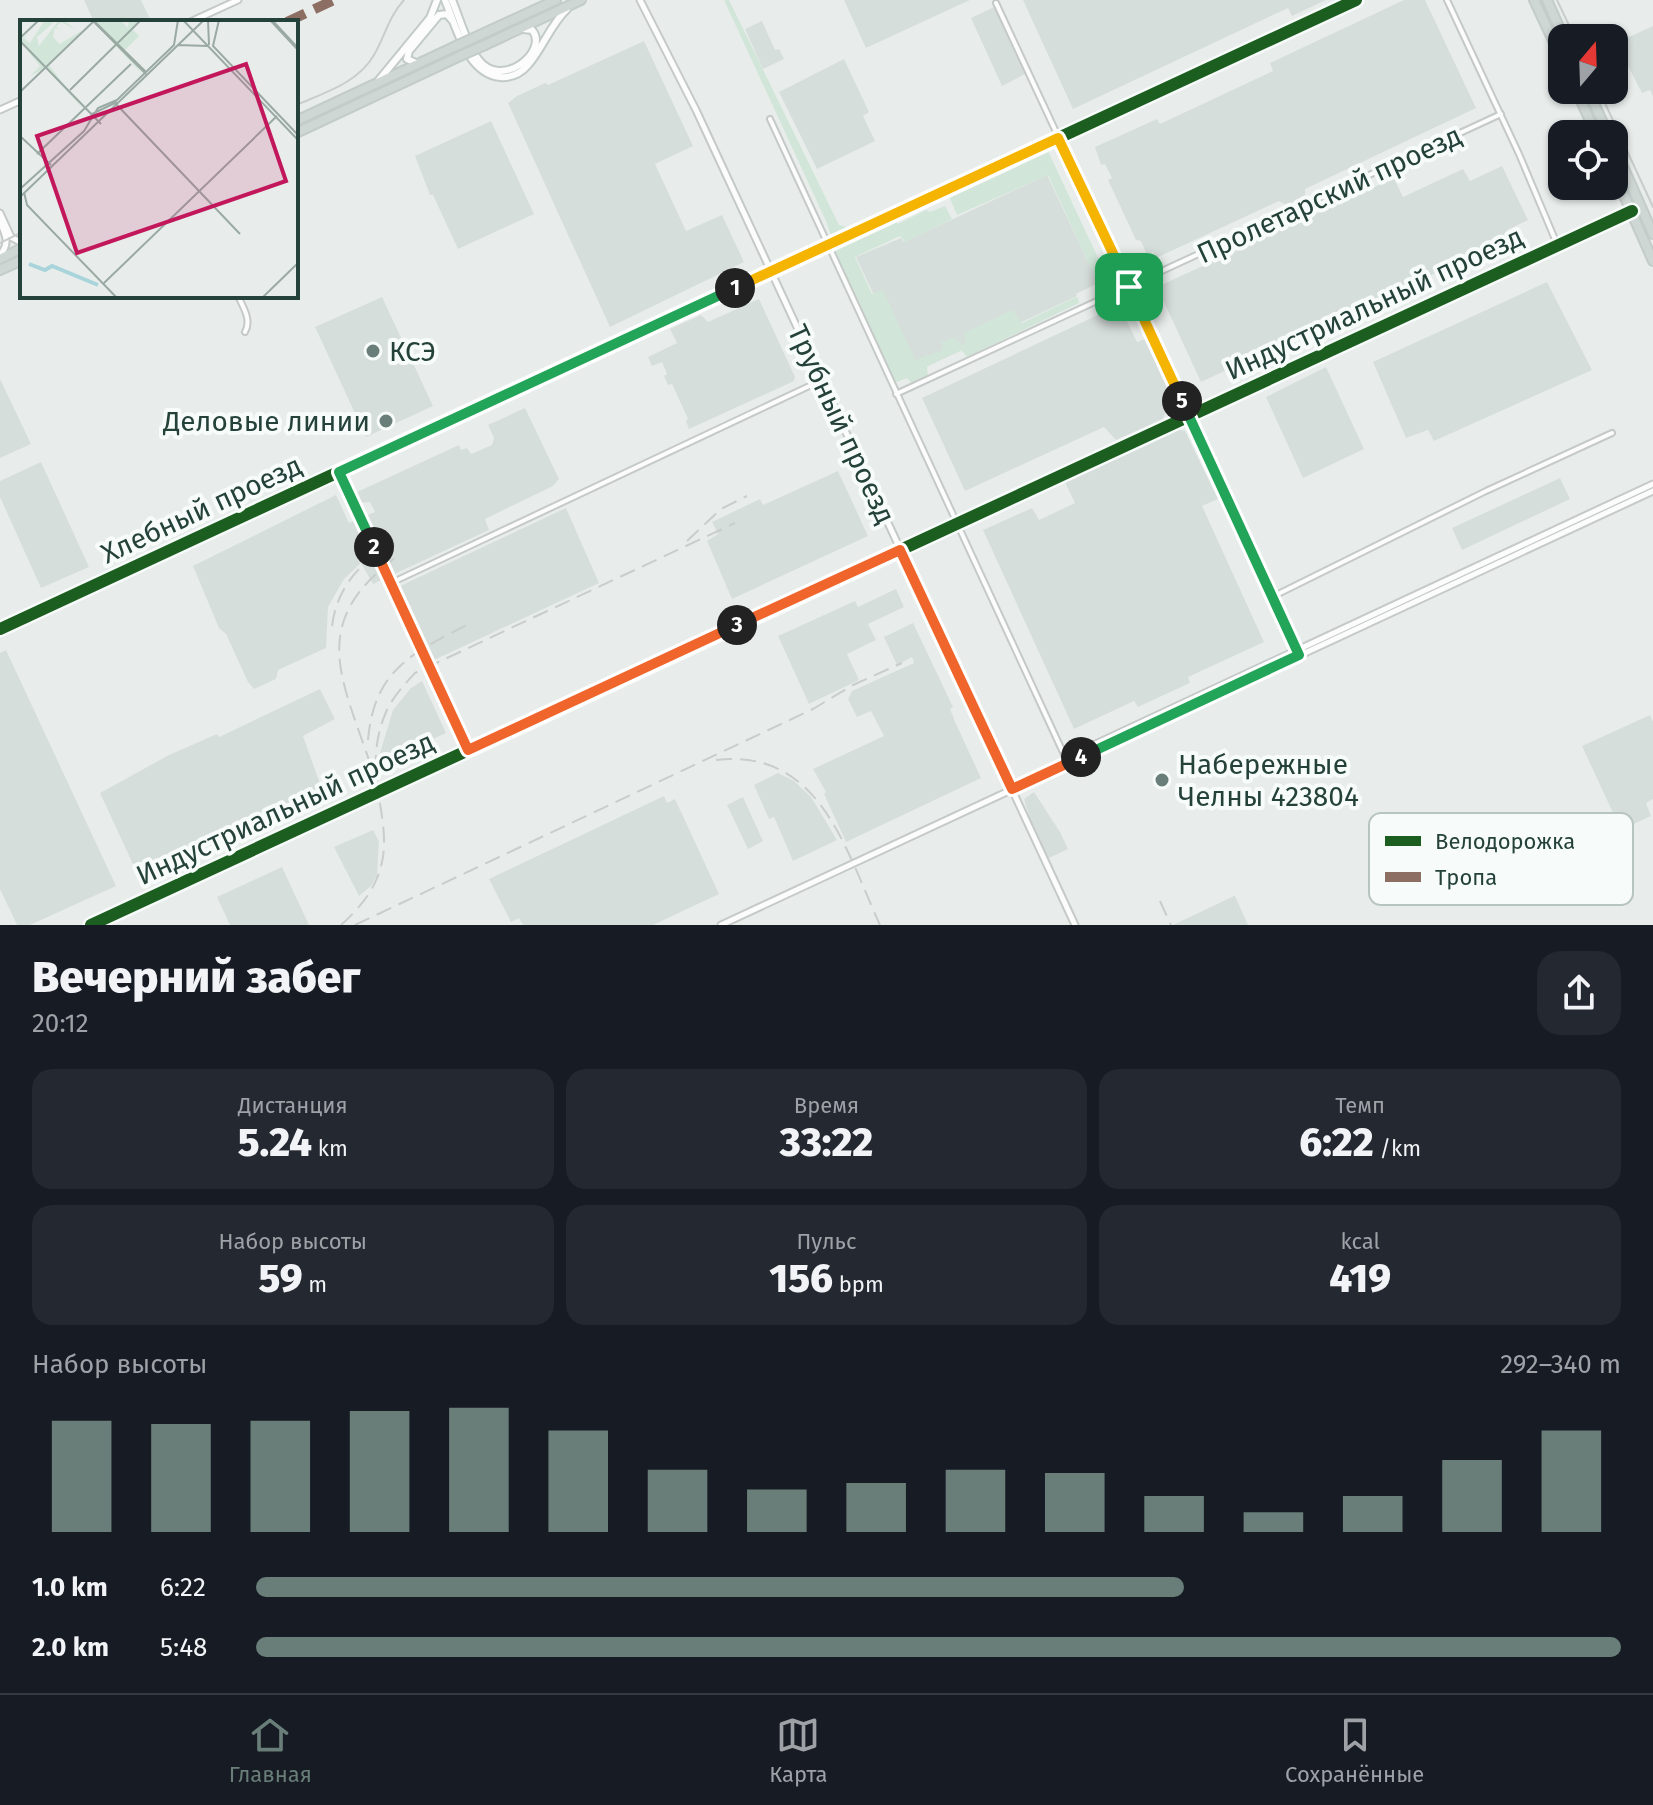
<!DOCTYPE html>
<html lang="ru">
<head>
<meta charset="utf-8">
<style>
  :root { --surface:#171b24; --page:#242831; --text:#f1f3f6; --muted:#9ea1a6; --line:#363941; --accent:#697e78 }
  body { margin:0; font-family:"Fira Sans",sans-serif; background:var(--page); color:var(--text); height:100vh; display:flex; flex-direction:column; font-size:30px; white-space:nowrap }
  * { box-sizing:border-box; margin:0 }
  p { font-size:26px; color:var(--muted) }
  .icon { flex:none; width:44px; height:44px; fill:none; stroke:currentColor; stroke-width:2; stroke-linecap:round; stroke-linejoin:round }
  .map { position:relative; height:925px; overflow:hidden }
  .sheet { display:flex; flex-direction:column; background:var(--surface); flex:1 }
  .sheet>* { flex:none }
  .needle { width:52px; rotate:19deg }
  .buttons { position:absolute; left:1548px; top:24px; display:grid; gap:16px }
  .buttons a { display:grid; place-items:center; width:80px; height:80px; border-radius:16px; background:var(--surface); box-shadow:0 2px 6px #0004; font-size:40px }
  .pin { position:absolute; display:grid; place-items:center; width:68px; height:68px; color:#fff; margin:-34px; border-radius:16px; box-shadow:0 4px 12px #0006 }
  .km { position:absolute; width:40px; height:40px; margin:-20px; border-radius:50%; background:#222; color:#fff; font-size:22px; line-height:40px; text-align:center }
  .round { display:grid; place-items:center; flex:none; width:84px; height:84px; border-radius:24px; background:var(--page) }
  .overview { display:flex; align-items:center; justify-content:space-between; height:136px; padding:0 32px }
  h1 { font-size:44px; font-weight:800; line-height:60px }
  .stats { display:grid; grid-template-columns:repeat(3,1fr); gap:12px; height:136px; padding:8px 32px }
  .stats div { display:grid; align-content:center; border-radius:20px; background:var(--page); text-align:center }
  .stats b { font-size:40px; font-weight:800 }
  .stats small { font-size:22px; font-weight:400 }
  .stats p { font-size:22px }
  .chart { height:224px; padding:16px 32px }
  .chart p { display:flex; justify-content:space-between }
  .chart svg { width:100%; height:144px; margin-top:8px; stroke:var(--accent); stroke-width:6 }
  ul { padding:0 32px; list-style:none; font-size:26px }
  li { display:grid; grid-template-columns:128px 96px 1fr; align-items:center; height:60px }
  li i { height:20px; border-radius:10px; background:var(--accent) }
  .tabs { display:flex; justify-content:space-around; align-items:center; height:112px; border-top:2px solid var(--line); background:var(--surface); font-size:22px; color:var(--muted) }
  .tabs a { display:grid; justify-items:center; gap:4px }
  .tabs .active { color:var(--accent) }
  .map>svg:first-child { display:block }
  .built { fill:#d6dedb }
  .green { fill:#d1e6d8 }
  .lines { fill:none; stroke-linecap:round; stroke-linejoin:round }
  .minor-casing { stroke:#c5cac8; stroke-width:8 }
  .tertiary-casing { stroke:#c5cac8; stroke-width:9 }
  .secondary-casing { stroke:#c3cbc8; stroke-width:10 }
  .primary-casing { stroke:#c3ccc9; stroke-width:12 }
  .minor { stroke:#fcfcfc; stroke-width:4 }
  .tertiary { stroke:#fcfcfc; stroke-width:5 }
  .secondary { stroke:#fcfcfc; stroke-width:6 }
  .primary { stroke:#cfd7d5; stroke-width:8 }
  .tram { stroke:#c9cdcc; stroke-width:2 }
  .rail { stroke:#c9cdcc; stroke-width:2; stroke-dasharray:16 8; stroke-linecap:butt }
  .primary-bridge-casing { stroke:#c3ccc9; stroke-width:12; stroke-linecap:butt }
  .primary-bridge { stroke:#cfd7d5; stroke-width:8 }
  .quiet { stroke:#8d6e63; stroke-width:10; stroke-dasharray:20 10; stroke-linecap:butt }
  .cycleway-casing { stroke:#f7fbf9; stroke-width:17 }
  .cycleway { stroke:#1b5e20; stroke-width:12 }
  .split-1-casing { stroke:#fff; stroke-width:16 }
  .split-2-casing { stroke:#fff; stroke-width:16 }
  .split-3-casing { stroke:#fff; stroke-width:16 }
  .split-4-casing { stroke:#fff; stroke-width:16 }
  .split-5-casing { stroke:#fff; stroke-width:16 }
  .split-6-casing { stroke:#fff; stroke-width:16 }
  .split-1 { stroke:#f5b400; stroke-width:10 }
  .split-2 { stroke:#22a559; stroke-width:10 }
  .split-3 { stroke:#f0652b; stroke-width:10 }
  .split-4 { stroke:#f0652b; stroke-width:10 }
  .split-5 { stroke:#22a559; stroke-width:10 }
  .split-6 { stroke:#f5b400; stroke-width:10 }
  .poi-dot { fill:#697e78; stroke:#f7fbf9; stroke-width:3 }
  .labels { text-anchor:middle; stroke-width:8; stroke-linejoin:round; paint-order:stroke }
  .street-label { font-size:28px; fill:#24423a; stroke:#f7fbf9 }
  .poi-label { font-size:28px; fill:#24423a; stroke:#f7fbf9; text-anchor:start }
  .inset-river { fill:none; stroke:#a9d4db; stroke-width:4 }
  .inset-road { fill:none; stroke:#9aa9a4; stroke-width:2 }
  .view { fill:#c2185b; fill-opacity:0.15; stroke:#c2185b; stroke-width:4 }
  .inset-edge { fill:none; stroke:#24423a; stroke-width:4 }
  .key { fill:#f7fbf9; stroke:#b8c4c0; stroke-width:2 }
  .key-label { font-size:22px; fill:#24423a }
</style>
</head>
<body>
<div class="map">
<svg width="1653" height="925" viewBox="0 0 1653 925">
  <rect width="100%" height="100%" fill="#e8edeb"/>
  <path class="built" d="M 84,0 L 141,0 L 151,21 L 94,22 Z
    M 844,0 L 970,0 L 866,48 Z
    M 1023,0 L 1326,0 L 1292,16 L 1288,8 L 1073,109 Z
    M 1404,0 L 1425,0 L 1476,108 L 1305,189 L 1305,197 L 1291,203 L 1292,206 L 1289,207 L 1279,201 L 1156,258 L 1153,252 L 1147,255 L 1141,241 L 1136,240 L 1108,180 L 1112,178 L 1105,164 L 1101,165 L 1095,147 L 1157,119 L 1160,124 L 1273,71 L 1270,63 Z
    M 994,7 L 1025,74 L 1002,86 L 971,18 Z
    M 762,21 L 775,50 L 779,49 L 784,59 L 763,69 L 745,29 Z
    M 1653,26 L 1653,96 L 1650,90 L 1642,93 L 1616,43 Z
    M 644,41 L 693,146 L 655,164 L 686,231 L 722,215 L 744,262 L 610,327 L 508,103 L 517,96 L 543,84 L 546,83 L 548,85 Z
    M 844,59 L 869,112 L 863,116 L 875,141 L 817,169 L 779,92 Z
    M 491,121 L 534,214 L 458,249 L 433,195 L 430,195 L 415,156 Z
    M 1502,166 L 1528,220 L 1507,230 L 1511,238 L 1201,382 L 1157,287 L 1394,178 L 1403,197 L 1463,169 L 1470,181 Z
    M 1047,175 L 1098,283 L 1076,294 L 1077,296 L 911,374 L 856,257 L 901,238 L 904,242 Z
    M 1547,282 L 1592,370 L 1434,441 L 1428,430 L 1406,438 L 1373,362 Z
    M 382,297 L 433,406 L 366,437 L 315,327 Z
    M 759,299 L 795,377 L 794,381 L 689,429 L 686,421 L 688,419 L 672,384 L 668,385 L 664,376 L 667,374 L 662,362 L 652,366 L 648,357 L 677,343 L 670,329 L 701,315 L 708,322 Z
    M 1119,305 L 1137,342 L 1145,339 L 1172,397 L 1163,419 L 1116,440 L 1104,427 L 965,491 L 922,398 Z
    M 1326,367 L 1364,449 L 1303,478 L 1266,397 Z
    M 0,379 L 31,444 L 0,458 Z
    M 525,408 L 559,479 L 553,486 L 485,519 L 489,530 L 373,584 L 361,563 L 344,579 L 328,607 L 326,648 L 278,670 L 276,679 L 254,689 L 248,682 L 226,634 L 219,628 L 193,566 L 336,495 L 349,523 L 375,512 L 370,502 L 358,503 L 355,493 L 459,445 L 461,450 L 467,448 L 471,454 L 492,445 L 494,438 L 488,425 Z
    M 1175,429 L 1185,431 L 1218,499 L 1202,506 L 1264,642 L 1188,677 L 1190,683 L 1138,707 L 1134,701 L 1074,729 L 983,530 L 1032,508 L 1039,520 L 1075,503 L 1065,482 L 1066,479 Z
    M 41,462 L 89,567 L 41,588 L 0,497 L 0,481 Z
    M 838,471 L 868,536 L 732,599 L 707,541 L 718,534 L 712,522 L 760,499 L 763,505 Z
    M 1560,478 L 1570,499 L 1462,550 L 1452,528 Z
    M 566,508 L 599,583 L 432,661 L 398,587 Z
    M 896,589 L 904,607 L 868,624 L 876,640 L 847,654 L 859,680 L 809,704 L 778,636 L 855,601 L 858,607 Z
    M 913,623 L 953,707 L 950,709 L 956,724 L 981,778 L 846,842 L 824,794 L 826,792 L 813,769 L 884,736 L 871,711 L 857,717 L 848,699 L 852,691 L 914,663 L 912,657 L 897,665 L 884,637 Z
    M 6,650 L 116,886 L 30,925 L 17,925 L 0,889 L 0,653 Z
    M 422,681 L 446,733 L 382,763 L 380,753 L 393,710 L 411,688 Z
    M 320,689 L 335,719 L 303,736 L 323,792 L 256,819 L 138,875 L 100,793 L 169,755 L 217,734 L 219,737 Z
    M 1650,715 L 1653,722 L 1653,799 L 1646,803 L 1651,816 L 1621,830 L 1582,746 Z
    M 778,773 L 794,781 L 811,797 L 837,840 L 793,861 L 774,817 L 769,819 L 754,785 Z
    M 1034,792 L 1060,832 L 1068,849 L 1047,859 L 1031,823 L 1024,799 Z
    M 664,796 L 667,803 L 675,799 L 719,894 L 653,925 L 523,925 L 519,918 L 511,922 L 489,879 Z
    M 743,797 L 763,841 L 748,849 L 727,805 Z
    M 373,830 L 379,841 L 377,875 L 371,886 L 359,896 L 334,847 Z
    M 282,867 L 309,925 L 230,925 L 217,897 Z
    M 1235,896 L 1248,925 L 1173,925 L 1234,896 Z"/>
  <path class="green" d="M 724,0 L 729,0 L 839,225 L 848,227 L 963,174 L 966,180 L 833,241 L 826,221 Z
    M 1043,147 L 1047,149 L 1100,262 L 1120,276 L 1118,287 L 1111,291 L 1101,290 L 1048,175 L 957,215 L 948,194 L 950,190 Z
    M 945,206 L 952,219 L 905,242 L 900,236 L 855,257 L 872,294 L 883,290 L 915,360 L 943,350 L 942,342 L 953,337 L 963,345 L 966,341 L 964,333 L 1012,310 L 1022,323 L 1076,297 L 1078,298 L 1079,303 L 967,357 L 961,350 L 927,366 L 928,377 L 912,384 L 907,378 L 897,382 L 894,381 L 833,246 L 893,217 L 898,224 L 926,210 L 930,212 Z"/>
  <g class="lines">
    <g class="minor-casing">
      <path id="minor" d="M 1447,0 L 1519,154 L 1557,244
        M 996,3 L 1297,649
        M 770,119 L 1067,761
        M 238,296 C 243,307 252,320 245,332
        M 896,394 L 1501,114
        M 339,472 L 468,749
        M 391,583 L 822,380
        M 1272,597 L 1486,491 L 1612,433
        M 0,629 L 1356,0
        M 91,925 L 1631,211"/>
    </g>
    <g class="tertiary-casing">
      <path id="tertiary" d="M 640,0 L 696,110 L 1075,925
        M 190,22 L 238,0
        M 0,110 L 22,100
        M 0,213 L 11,237 L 22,243
        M 0,222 C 6,235 10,244 0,255
        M 1058,766 L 1072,755 L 1653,484
        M 721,925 L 1653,491"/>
    </g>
    <g class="secondary-casing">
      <path id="secondary" d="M 445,0 C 456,26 467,74 500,77 C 511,78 521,73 528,65 C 543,48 550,25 567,9
        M 452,0 C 460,19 466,43 478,59 C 501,91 550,51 532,30 L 523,29
        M 418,64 L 407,59 L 409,51 L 439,15 L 447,14 L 452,20
        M 379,80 L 430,18 L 437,0"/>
    </g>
    <g class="primary-casing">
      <path id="primary" d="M 1534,0 L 1562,60
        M 1547,0 L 1564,38
        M 480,35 L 556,0
        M 485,45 L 581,0
        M 1576,90 L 1596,134
        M 1588,90 L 1608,134
        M 296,121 L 456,46
        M 296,133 L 460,56
        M 1614,146 L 1653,234
        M 1614,173 L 1653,261
        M 0,259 L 22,248
        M 0,270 L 22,260"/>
    </g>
    <use href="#minor" class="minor"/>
    <use href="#tertiary" class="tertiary"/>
    <use href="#secondary" class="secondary"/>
    <use href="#primary" class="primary"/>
    <path class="tram" d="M 1557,0 L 1575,38
      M 1599,90 L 1653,207
      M 296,105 C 324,93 358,83 374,55 C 385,36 389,16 404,0
      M 0,243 L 22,232"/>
    <path class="rail" d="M 687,541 L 721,509 L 747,496
      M 332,626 C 337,587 361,560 395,544
      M 368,740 C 374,670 412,653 469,624
      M 716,760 C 820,748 845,849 880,925
      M 371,766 C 341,676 307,622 399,555
      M 1160,901 L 1171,925
      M 341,925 C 428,848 350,796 386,712 C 392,698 404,685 415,673 L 735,523
      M 355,925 L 813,709 L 853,685 L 902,663"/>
    <g class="primary-bridge-casing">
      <path id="primary-bridge" d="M 456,46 L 480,35
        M 460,56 L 485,45"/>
    </g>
    <use href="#primary-bridge" class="primary-bridge"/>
    <path class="quiet" d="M 287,22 L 334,0"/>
    <g class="cycleway-casing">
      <path id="cycleway" d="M 0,629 L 1356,0
        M 91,925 L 1632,211"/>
    </g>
    <use href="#cycleway" class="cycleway"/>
  </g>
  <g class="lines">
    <g class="split-1-casing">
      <path id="split-1" d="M 735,288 L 1058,138 L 1129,287"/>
    </g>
    <g class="split-2-casing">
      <path id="split-2" d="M 374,547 L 339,472 L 735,288"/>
    </g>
    <g class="split-3-casing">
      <path id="split-3" d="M 374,547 L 468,750 L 737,625"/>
    </g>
    <g class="split-4-casing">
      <path id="split-4" d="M 737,625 L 900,550 L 1012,789 L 1081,757"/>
    </g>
    <g class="split-5-casing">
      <path id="split-5" d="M 1081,757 L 1299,655 L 1182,401"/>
    </g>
    <g class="split-6-casing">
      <path id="split-6" d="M 1129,287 L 1182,401"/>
    </g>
    <use href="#split-1" class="split-1"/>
    <use href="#split-2" class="split-2"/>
    <use href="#split-3" class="split-3"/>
    <use href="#split-4" class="split-4"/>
    <use href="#split-5" class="split-5"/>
    <use href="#split-6" class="split-6"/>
  </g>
  <g class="poi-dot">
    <circle cx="373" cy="351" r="8"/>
    <circle cx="386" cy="421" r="8"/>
    <circle cx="1162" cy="780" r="8"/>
  </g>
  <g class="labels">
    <g class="street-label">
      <text transform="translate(1329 194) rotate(-25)" y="10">Пролетарский проезд</text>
      <text transform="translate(1374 303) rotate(-25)" y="10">Индустриальный проезд</text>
      <text transform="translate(842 424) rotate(65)" y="10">Трубный проезд</text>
      <text transform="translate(201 509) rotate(-25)" y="10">Хлебный проезд</text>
      <text transform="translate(285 808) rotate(-25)" y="10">Индустриальный проезд</text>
    </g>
    <g class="poi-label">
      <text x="389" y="361">КСЭ</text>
      <text x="370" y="431" text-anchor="end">Деловые линии</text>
      <text x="1178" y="774">Набережные<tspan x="1178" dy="32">Челны 423804</tspan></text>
    </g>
  </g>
  <g transform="translate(20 20)">
    <rect width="278" height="278" fill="#e8edeb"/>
    <path d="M 25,0 L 33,3 L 17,17 L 19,26 L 39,0 L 43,0 L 57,10 L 41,2 L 36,7 L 42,10 L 35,8 L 33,17 L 40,24 L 63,10 L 28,44 L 64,90 L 26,48 L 10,56 L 20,46 L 0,21 L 9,12 L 4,18 L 10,23 ZM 93,0 L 107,0 L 102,2 L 108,8 L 109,0 L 120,0 L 113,10 L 119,16 L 105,30 L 123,55 L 74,2 Z" fill="#d1e6d8"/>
    <path class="inset-river" d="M 9,244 L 25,250 L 32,246 L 78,265"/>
    <path class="inset-road" d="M 73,0 L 126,52M 163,0 L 278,120M 188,0 L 189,25M 199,0 L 193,26 L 278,115M 250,0 L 278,30M 252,0 L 278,28M 74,2 L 126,54M 0,18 L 19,0M 0,21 L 81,104M 158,25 L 188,26M 50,70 L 121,0M 0,72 L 75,0M 97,85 L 220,214M 66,87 L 111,44M 72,94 L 97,82M 0,116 L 31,145M 17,134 L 65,88M 0,169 L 64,111 L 78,88 L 97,80 L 154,25 L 158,0M 4,172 L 7,185 L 97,278M 0,177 L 184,0M 84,263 L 257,96M 242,278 L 278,243"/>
    <path class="view" d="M 226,44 L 266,161 L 57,233 L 17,116 Z"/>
    <rect width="278" height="278" class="inset-edge"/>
  </g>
  <rect x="1369" y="813" width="264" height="92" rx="12" class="key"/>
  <rect x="1385" y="836" width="36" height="10" fill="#1b5e20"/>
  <rect x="1385" y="872" width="36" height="10" fill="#8d6e63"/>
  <g class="key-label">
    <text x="1435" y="849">Велодорожка</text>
    <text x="1435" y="885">Тропа</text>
  </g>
</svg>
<div class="buttons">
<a><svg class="needle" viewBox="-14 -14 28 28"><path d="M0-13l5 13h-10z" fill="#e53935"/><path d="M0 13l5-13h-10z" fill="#9ea1a6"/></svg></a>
<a><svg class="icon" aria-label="locate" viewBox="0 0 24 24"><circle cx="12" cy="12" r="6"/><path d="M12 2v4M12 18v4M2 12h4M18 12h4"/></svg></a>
</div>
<div class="pin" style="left:1129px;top:287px;background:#1e9e55"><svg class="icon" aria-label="arrive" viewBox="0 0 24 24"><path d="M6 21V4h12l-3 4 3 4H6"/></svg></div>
<b class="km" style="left:735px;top:288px">1</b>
<b class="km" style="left:374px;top:547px">2</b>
<b class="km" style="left:737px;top:625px">3</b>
<b class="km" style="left:1081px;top:757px">4</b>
<b class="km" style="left:1182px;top:401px">5</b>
</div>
<section class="sheet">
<div class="overview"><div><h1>Вечерний забег</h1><p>20:12</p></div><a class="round"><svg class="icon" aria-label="share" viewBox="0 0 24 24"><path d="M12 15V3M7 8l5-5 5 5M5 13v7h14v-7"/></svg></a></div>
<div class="stats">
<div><p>Дистанция</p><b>5.24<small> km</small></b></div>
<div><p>Время</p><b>33:22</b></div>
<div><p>Темп</p><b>6:22<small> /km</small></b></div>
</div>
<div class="stats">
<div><p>Набор высоты</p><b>59<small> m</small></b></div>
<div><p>Пульс</p><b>156<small> bpm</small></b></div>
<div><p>kcal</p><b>419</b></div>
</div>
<div class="chart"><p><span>Набор высоты</span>292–340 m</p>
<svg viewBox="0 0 160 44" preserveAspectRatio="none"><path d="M5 44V10M15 44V11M25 44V10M35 44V7M45 44V6M55 44V13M65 44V25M75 44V31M85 44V29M95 44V25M105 44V26M115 44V33M125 44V38M135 44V33M145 44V22M155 44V13"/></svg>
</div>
<ul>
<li><b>1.0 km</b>6:22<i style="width:68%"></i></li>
<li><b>2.0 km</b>5:48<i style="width:100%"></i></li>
</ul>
</section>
<nav class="tabs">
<a class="active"><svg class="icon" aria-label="home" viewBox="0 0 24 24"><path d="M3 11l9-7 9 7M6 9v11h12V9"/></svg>Главная</a>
<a><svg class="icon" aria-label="map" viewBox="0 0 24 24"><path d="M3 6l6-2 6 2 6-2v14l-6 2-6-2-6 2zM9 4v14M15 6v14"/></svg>Карта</a>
<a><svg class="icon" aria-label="saved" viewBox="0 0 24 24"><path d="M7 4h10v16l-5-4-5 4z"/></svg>Сохранённые</a>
</nav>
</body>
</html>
